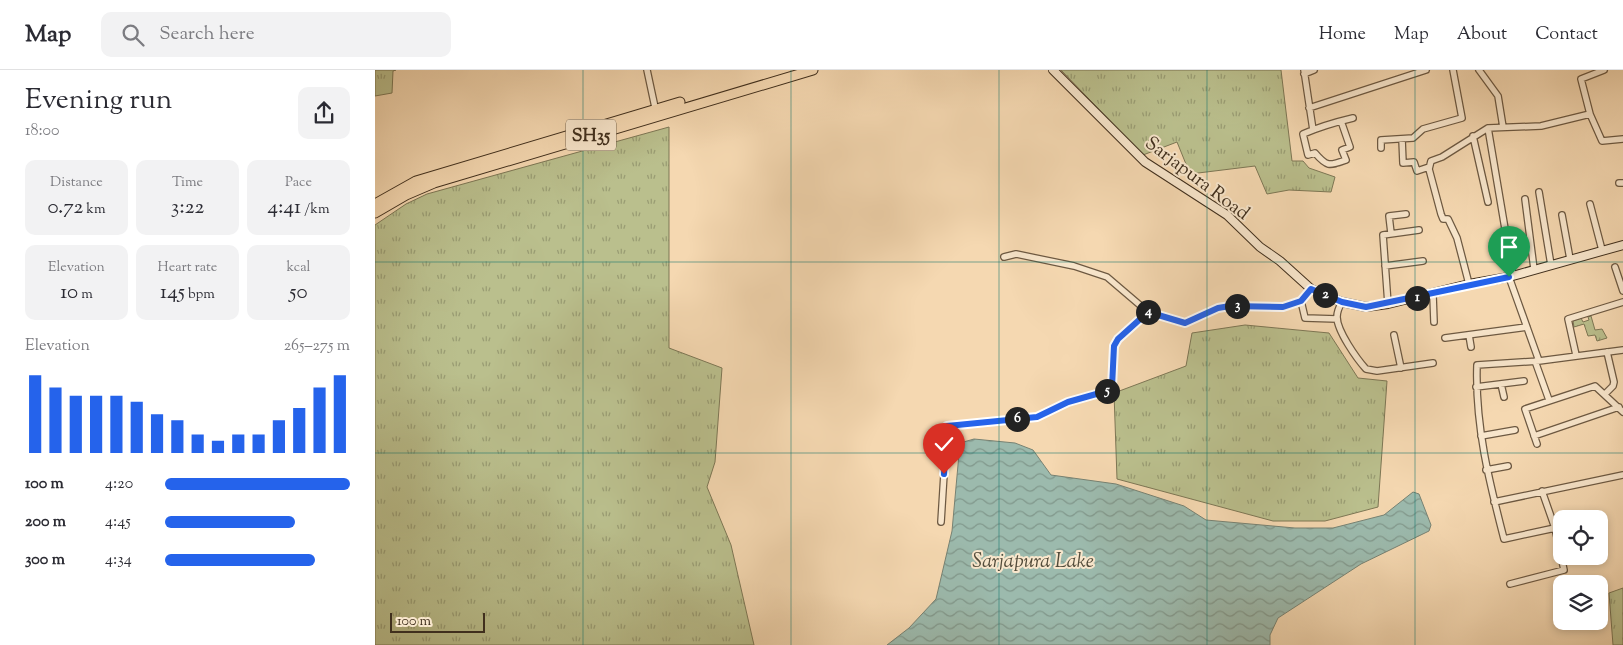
<!DOCTYPE html>
<html lang="en">
<head>
<meta charset="utf-8">
<style>
  :root { --surface:#fff; --page:#f2f2f3; --text:#2b2b33; --muted:#7c7c81; --line:#e1e1e2; --accent:#2563eb }
  body { margin:0; font-family:"Sorts Mill Goudy",serif; background:var(--page); color:var(--text); height:100vh; display:flex; flex-direction:column; font-size:19px; white-space:nowrap }
  * { box-sizing:border-box; margin:0 }
  p { font-size:16px; color:var(--muted) }
  .icon { flex:none; width:28px; height:28px; fill:none; stroke:currentColor; stroke-width:2; stroke-linecap:round; stroke-linejoin:round }
  .map { position:relative; flex:1; overflow:hidden }
  .details { display:flex; flex-direction:column; background:var(--surface); width:375px }
  .details>* { flex:none }
  .fabs { position:absolute; left:1178px; top:440px; display:grid; gap:10px }
  .fabs a { display:grid; place-items:center; width:55px; height:55px; border-radius:10px; background:var(--surface); box-shadow:0 2px 8px #0003; font-size:25px }
  .scale { position:absolute; left:15px; bottom:12px; width:95px; box-sizing:border-box; padding-left:5px; border:2px solid #402f1d; border-top:0; font-size:14px; line-height:18px; white-space:nowrap; color:#402f1d; -webkit-text-stroke:4px #f8e6cc; paint-order:stroke }
  .pin { position:absolute; display:grid; place-items:center; width:42px; height:42px; color:#fff; margin:-51px -21px; border-radius:50% 50% 50% 0; rotate:-45deg; box-shadow:0 0 5px #0007 }
  .pin .icon { rotate:45deg }
  .km { position:absolute; width:25px; height:25px; margin:-12px; border-radius:50%; background:#222; color:#fff; font-size:14px; line-height:25px; text-align:center }
  .round { display:grid; place-items:center; flex:none; width:52px; height:52px; border-radius:10px; background:var(--page) }
  .summary { display:flex; align-items:center; justify-content:space-between; height:85px; padding:0 25px }
  h1 { font-size:28px; font-weight:600; line-height:38px }
  .figures { display:grid; grid-template-columns:repeat(3,1fr); gap:8px; height:85px; padding:5px 25px }
  .figures div { display:grid; align-content:center; border-radius:10px; background:var(--page); text-align:center }
  .figures b { font-size:21px; font-weight:600 }
  .figures small { font-size:14px; font-weight:400 }
  .figures p { font-size:14px }
  .chart { height:140px; padding:10px 25px }
  .chart p { display:flex; justify-content:space-between }
  .chart svg { width:100%; height:90px; margin-top:5px; stroke:var(--accent); stroke-width:6 }
  ul { padding:0 25px; list-style:none; font-size:16px }
  li { display:grid; grid-template-columns:80px 60px 1fr; align-items:center; height:38px }
  li i { height:12px; border-radius:6px; background:var(--accent) }
  header { display:flex; align-items:center; gap:30px; box-sizing:border-box; height:70px; padding:0 25px; background:var(--surface); border-bottom:1px solid var(--line) }
  header strong { font-size:24px }
  nav { display:flex; gap:28px; margin-inline-start:auto; font-size:18px }
  .search { width:350px; height:45px; background:var(--page); display:flex; align-items:center; gap:12px; box-sizing:border-box; padding:0 18px; border-radius:10px; color:var(--muted); font-size:19px }
  main { display:flex; flex:1; min-height:0 }
  .map>svg:first-child { display:block }
  .grass { fill:url(#grass-tufts); stroke:#7d7755 }
  .water { fill:url(#water-waves); stroke:#778273 }
  .lines { fill:none; stroke-linecap:round; stroke-linejoin:round }
  .street-casing { stroke:#6d5942; stroke-width:8 }
  .secondary-casing { stroke:#402f1d; stroke-width:10 }
  .primary-casing { stroke:#402f1d; stroke-width:11 }
  .street { stroke:#f8e6cc; stroke-width:5.5 }
  .secondary { stroke:#f8e6cc; stroke-width:8 }
  .primary { stroke:#f5d8b1; stroke-width:9 }
  .route-casing { stroke:#fff; stroke-width:10 }
  .route { stroke:#2563eb; stroke-width:6 }
  .grid { fill:none; stroke:#0f766e; stroke-width:1; stroke-opacity:0.55 }
  .labels { text-anchor:middle; stroke-width:4; stroke-linejoin:round; paint-order:stroke }
  .shield { fill:#f8e6cc; stroke:#776652; stroke-width:1 }
  .shield-label { font-size:18px; font-weight:bold; fill:#402f1d }
  .street-label { font-size:19px; fill:#402f1d; stroke:#f8e6cc }
  .water-label { font-size:20px; font-style:italic; fill:#524b3a; stroke:#f8e6cc }
</style>
</head>
<body>
<header>
<strong>Map</strong>
<div class="search"><svg class="icon" aria-label="search" viewBox="0 0 24 24"><circle cx="10" cy="10" r="6"/><path d="M15 15l6 6"/></svg>Search here</div>
<nav><a>Home</a><a>Map</a><a>About</a><a>Contact</a></nav>
</header>
<main>
<section class="details">
<div class="summary"><div><h1>Evening run</h1><p>18:00</p></div><a class="round"><svg class="icon" aria-label="share" viewBox="0 0 24 24"><path d="M12 15V3M7 8l5-5 5 5M5 13v7h14v-7"/></svg></a></div>
<div class="figures">
<div><p>Distance</p><b>0.72<small> km</small></b></div>
<div><p>Time</p><b>3:22</b></div>
<div><p>Pace</p><b>4:41<small> /km</small></b></div>
</div>
<div class="figures">
<div><p>Elevation</p><b>10<small> m</small></b></div>
<div><p>Heart rate</p><b>145<small> bpm</small></b></div>
<div><p>kcal</p><b>50</b></div>
</div>
<div class="chart"><p><span>Elevation</span>265–275 m</p>
<svg viewBox="0 0 160 44" preserveAspectRatio="none"><path d="M5 44V6M15 44V12M25 44V16M35 44V16M45 44V16M55 44V19M65 44V25M75 44V28M85 44V35M95 44V38M105 44V35M115 44V35M125 44V28M135 44V22M145 44V12M155 44V6"/></svg>
</div>
<ul>
<li><b>100 m</b>4:20<i style="width:100%"></i></li>
<li><b>200 m</b>4:45<i style="width:70%"></i></li>
<li><b>300 m</b>4:34<i style="width:81%"></i></li>
</ul>
</section>
<div class="map">
<svg width="1248" height="575" viewBox="0 0 1248 575">
  <defs>
    <pattern id="grass-tufts" width="24" height="20" patternUnits="userSpaceOnUse" patternTransform="scale(1.25)"><rect width="24" height="20" fill="#babf8d"/><path d="M3 7l-1-3M5 7V3M7 7l1-3M15 17l-1-3M17 17v-4M19 17l1-3" fill="none" stroke="#999c73"/></pattern>
    <pattern id="water-waves" width="16" height="10" patternUnits="userSpaceOnUse" patternTransform="scale(1.25)"><rect width="16" height="10" fill="#9cbaad"/><path d="M0 5q4-4 8 0t8 0" fill="none" stroke="#81988c"/></pattern>
  </defs>
  <rect width="100%" height="100%" fill="#f5d8b1"/>
  <filter id="stains"><feTurbulence type="fractalNoise" baseFrequency=".004" numOctaves="4"/><feColorMatrix values="0 0 0 0 .2 0 0 0 0 .09 0 0 0 0 .02 0 0 0 .5 -.17"/></filter>
  <radialGradient id="worn" r=".72"><stop offset=".6" stop-color="#630" stop-opacity="0"/><stop offset="1" stop-color="#630" stop-opacity=".3"/></radialGradient>
  <path class="grass" d="M 0,0 L 21,0 L 18,1 L 17,23 L 0,26 Z
    M 686,0 L 906,0 L 917,91 L 928,91 L 934,98 L 960,107 L 956,122 L 914,120 L 892,124 L 880,96 L 815,104 L 802,72 L 768,85 Z
    M 294,57 L 294,278 L 347,298 L 340,392 L 332,417 L 356,475 L 379,575 L 0,575 L 0,155 L 31,134 L 52,124 Z
    M 1216,246 L 1220,260 L 1227,259 L 1232,268 L 1222,271 L 1220,265 L 1213,266 L 1209,254 L 1199,257 L 1198,251 L 1206,248 L 1208,252 L 1214,250 L 1213,247 Z
    M 870,255 L 954,263 L 983,308 L 1012,311 L 1003,437 L 950,451 L 898,451 L 742,409 L 739,323 L 811,296 L 817,263 Z
    M 1248,518 L 1248,575 L 1238,575 L 1234,523 Z"/>
  <path class="water" d="M 599,369 L 640,373 L 658,380 L 676,405 L 741,414 L 809,436 L 831,450 L 920,458 L 958,458 L 1009,445 L 1038,422 L 1044,424 L 1056,455 L 1054,461 L 986,494 L 903,548 L 895,565 L 895,575 L 512,575 L 534,558 L 561,529 L 577,461 L 585,373 Z"/>
  <g class="lines">
    <g class="street-casing">
      <path id="street" d="M 272,0 L 281,42
        M 929,0 L 938,60
        M 1104,0 L 1123,26 L 1128,57
        M 1229,0 L 1206,9 L 1215,44 L 1227,71 L 1248,69
        M 929,4 L 939,0
        M 934,38 L 1051,0
        M 966,51 L 975,77 L 967,80 L 971,90 C 954,96 952,97 940,83 L 933,85 L 928,64 C 944,57 961,52 978,48
        M 1113,58 L 1138,206
        M 1098,66 L 1113,132
        M 1027,69 L 1028,93 L 1039,92 L 1042,101 L 1054,97
        M 1006,78 L 1006,70 L 1038,68 L 1048,59 L 1087,48 L 1078,0
        M 1244,113 L 1248,113
        M 1164,122 L 1176,195
        M 1150,129 L 1159,199
        M 1215,134 L 1227,180
        M 1187,145 L 1195,189
        M 1016,163 L 1014,146 L 1031,144
        M 629,187 L 641,184 L 699,196 L 732,207 L 773,242
        M 1010,196 L 1048,191
        M 1240,197 L 1248,221
        M 1134,207 L 1164,291
        M 1094,214 L 1082,168 L 1073,149 L 1068,149 L 1066,144 L 1054,99 L 1056,91 L 1067,87 L 1113,58 L 1166,56 L 1215,44
        M 1058,225 L 1059,252
        M 926,231 L 930,248 L 962,249
        M 967,232 C 964,237 962,241 962,247 C 962,261 982,289 991,299 L 1002,301 L 1058,293
        M 1013,234 L 1008,165 L 1044,160
        M 1019,265 L 1026,298
        M 1094,265 L 1096,277
        M 1070,268 L 1152,257
        M 1201,285 L 1193,249 L 1248,232
        M 1160,291 L 1174,330
        M 1126,314 L 1129,327
        M 1101,317 L 1149,311
        M 1230,324 L 1238,316 L 1239,312 L 1232,282
        M 1106,366 L 1140,360
        M 1159,366 L 1244,337
        M 1162,374 L 1150,339 L 1220,316 L 1248,342
        M 1111,400 L 1133,396
        M 1119,432 L 1248,405
        M 566,452 L 572,356 L 662,347 L 693,332 L 732,321 L 737,317 L 739,276 L 743,269 L 773,242 L 810,253 L 843,238 L 855,236 L 908,237 L 926,231 L 936,219
        M 1180,458 L 1129,469 C 1114,411 1100,355 1102,295 L 1164,291 L 1248,280
        M 1135,514 L 1189,500 L 1180,458 L 1167,421"/>
    </g>
    <g class="secondary-casing">
      <path id="secondary" d="M 678,0 L 770,92 L 852,145 L 885,177 L 905,191 L 936,219 L 967,232 L 991,237 L 1013,234 L 1094,214 L 1134,207 L 1248,175"/>
    </g>
    <g class="primary-casing">
      <path id="primary" d="M 0,134 L 41,111 L 305,32
        M 0,143 L 31,125 L 59,113 L 438,0"/>
    </g>
    <use href="#street" class="street"/>
    <use href="#secondary" class="secondary"/>
    <use href="#primary" class="primary"/>
  </g>
  <g class="lines">
    <g class="route-casing">
      <path id="route" d="M 569,404 L 572,356 L 662,347 L 693,332 L 732,321 L 737,317 L 739,276 L 743,269 L 773,242 L 810,253 L 843,238 L 855,236 L 908,237 L 926,231 L 936,219 L 967,232 L 991,237 L 1134,207"/>
    </g>
    <use href="#route" class="route"/>
  </g>
  <path class="grid" d="M 208,0 L 208,575M 416,0 L 416,575M 624,0 L 624,575M 832,0 L 832,575M 1040,0 L 1040,575M 0,192 L 1248,192M 0,383 L 1248,383"/>
  <g class="labels">
    <rect class="shield" x="191" y="49.5" width="50" height="31" rx="4"/>
    <g class="shield-label">
      <text x="216" y="71">SH35</text>
    </g>
    <g class="street-label">
      <text transform="translate(823 107) rotate(37)" y="7">Sarjapura Road</text>
    </g>
    <g class="water-label">
      <text x="658" y="497">Sarjapura Lake</text>
    </g>
  </g>
  <rect width="100%" height="100%" filter="url(#stains)"/>
  <rect width="100%" height="100%" fill="url(#worn)"/>
</svg>
<div class="fabs">
<a><svg class="icon" aria-label="locate" viewBox="0 0 24 24"><circle cx="12" cy="12" r="6"/><path d="M12 2v4M12 18v4M2 12h4M18 12h4"/></svg></a>
<a><svg class="icon" aria-label="layers" viewBox="0 0 24 24"><path d="M12 4l9 5-9 5-9-5zM3 14l9 5 9-5"/></svg></a>
</div>
<div class="scale">100 m</div>
<div class="pin" style="left:1134px;top:207px;background:#1e9e55"><svg class="icon" aria-label="arrive" viewBox="0 0 24 24"><path d="M6 21V4h12l-3 4 3 4H6"/></svg></div>
<div class="pin" style="left:569px;top:404px;background:#d93025"><svg class="icon" aria-label="check" viewBox="0 0 24 24"><path d="M5 12l5 5 9-10"/></svg></div>
<b class="km" style="left:1042px;top:228px">1</b>
<b class="km" style="left:950px;top:225px">2</b>
<b class="km" style="left:862px;top:236px">3</b>
<b class="km" style="left:773px;top:242px">4</b>
<b class="km" style="left:732px;top:321px">5</b>
<b class="km" style="left:642px;top:349px">6</b>
</div>
</main>
</body>
</html>
